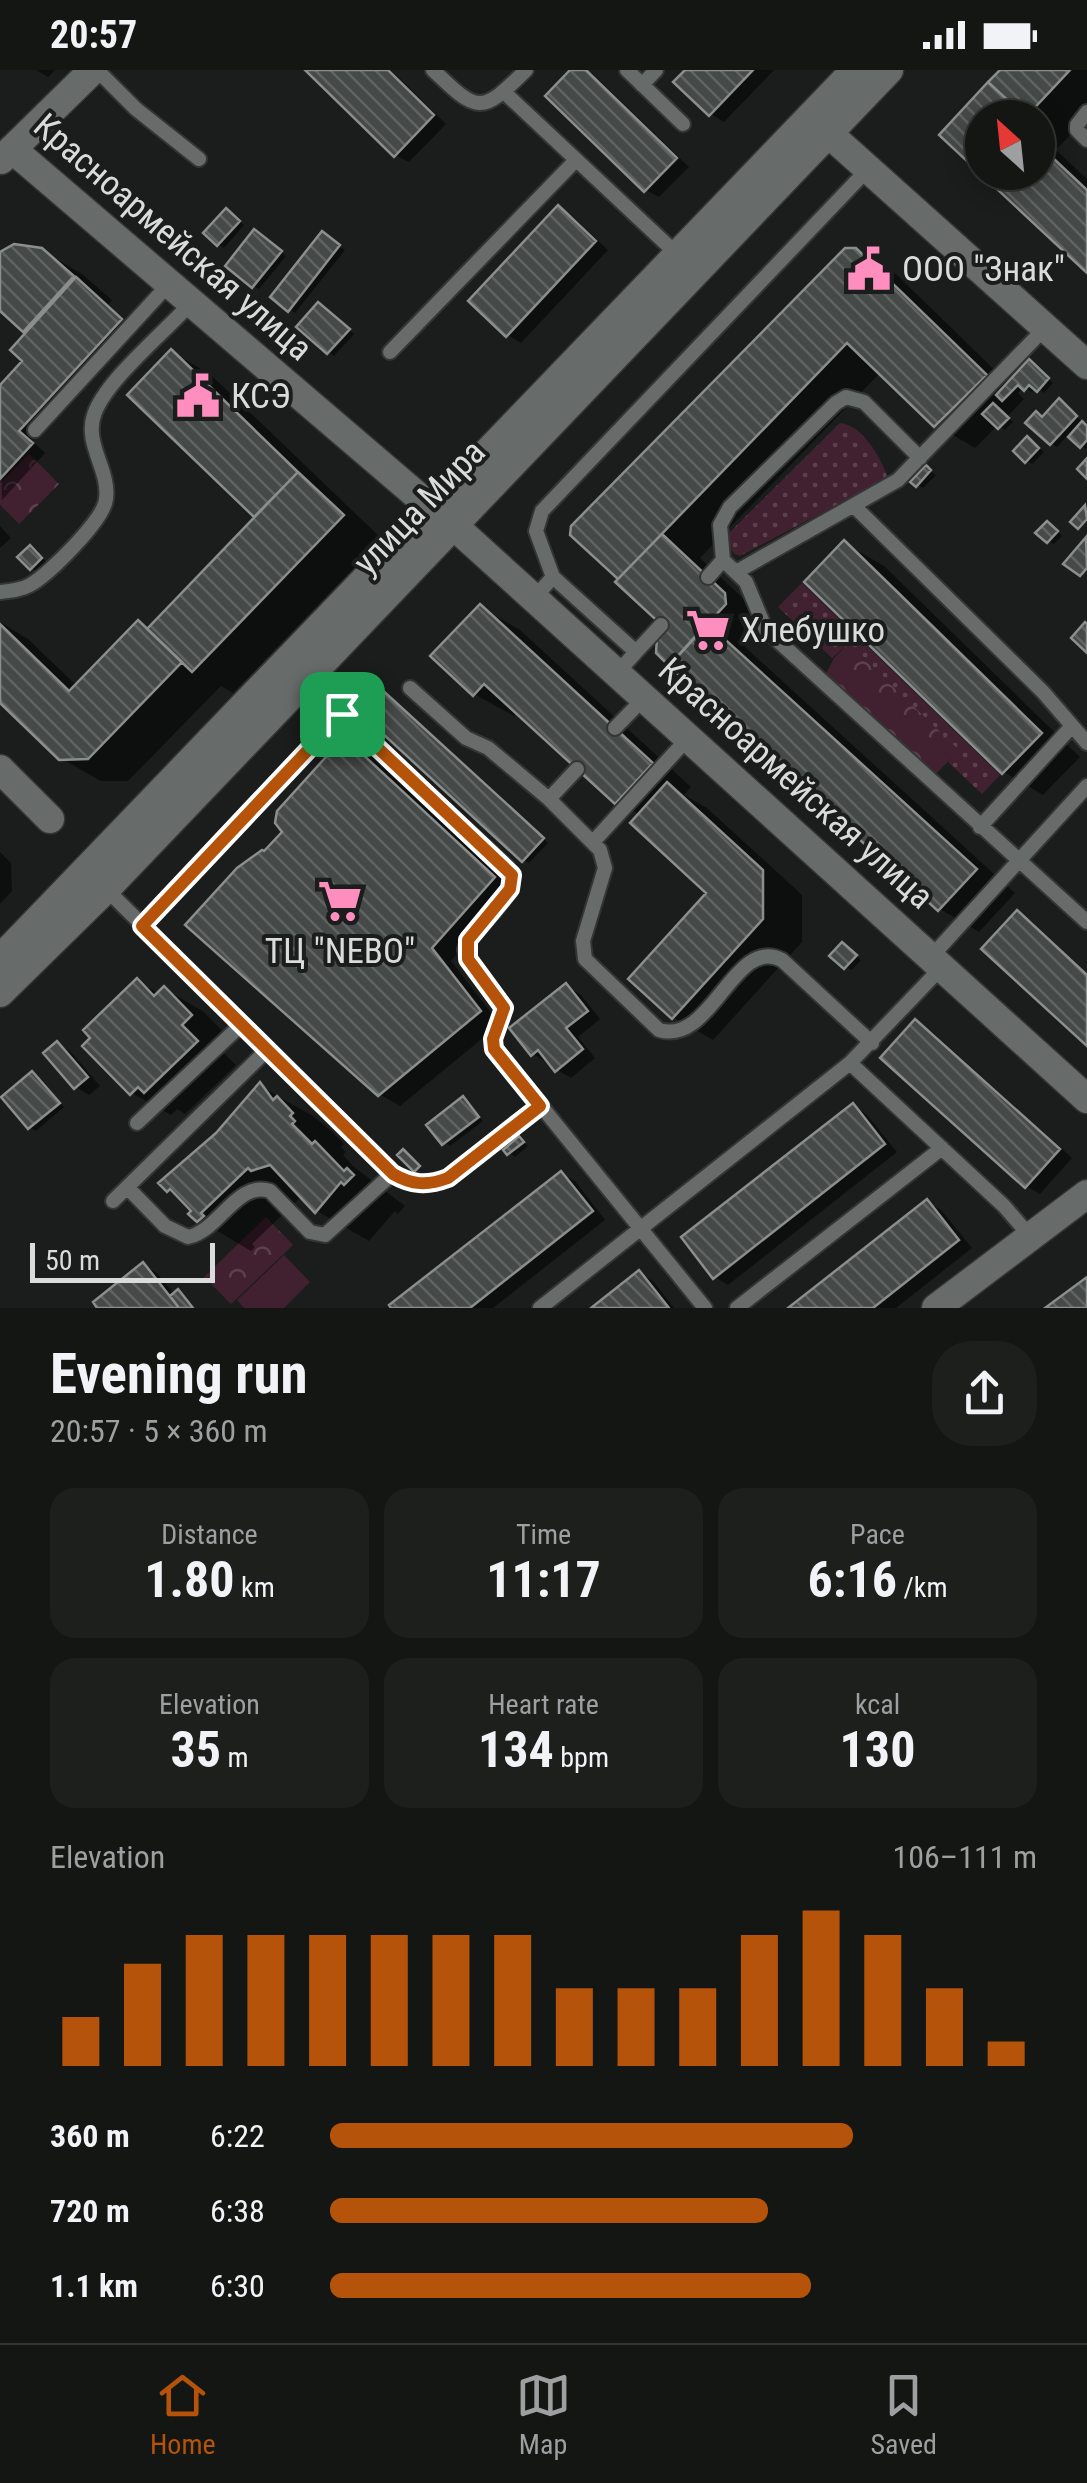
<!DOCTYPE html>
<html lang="en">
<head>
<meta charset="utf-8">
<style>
  :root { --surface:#141614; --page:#1d1f1d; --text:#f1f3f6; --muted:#9d9fa0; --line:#333534; --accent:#b45309 }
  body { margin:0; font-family:"Roboto Condensed",sans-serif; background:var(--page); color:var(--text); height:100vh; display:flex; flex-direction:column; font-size:38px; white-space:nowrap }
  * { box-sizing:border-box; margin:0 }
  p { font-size:32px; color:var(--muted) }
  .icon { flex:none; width:55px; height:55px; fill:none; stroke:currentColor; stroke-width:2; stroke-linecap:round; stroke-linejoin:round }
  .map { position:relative; height:1238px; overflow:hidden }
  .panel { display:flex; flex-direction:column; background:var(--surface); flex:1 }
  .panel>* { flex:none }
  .needle { width:65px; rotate:333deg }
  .buttons { position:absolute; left:965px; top:30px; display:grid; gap:20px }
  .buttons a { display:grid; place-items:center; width:90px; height:90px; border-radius:50%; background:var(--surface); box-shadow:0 5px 25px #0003,0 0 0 2px var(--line); font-size:50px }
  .scale { position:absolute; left:30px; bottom:25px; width:185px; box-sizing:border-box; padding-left:10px; border:5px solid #dadcdb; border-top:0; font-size:28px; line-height:35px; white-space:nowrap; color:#dadcdb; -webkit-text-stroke:8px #1a1d1b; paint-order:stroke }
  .pin { position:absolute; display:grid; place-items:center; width:85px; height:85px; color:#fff; margin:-42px; border-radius:20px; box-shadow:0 5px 15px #0006 }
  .round { display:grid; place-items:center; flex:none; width:105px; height:105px; border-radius:40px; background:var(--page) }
  .summary { display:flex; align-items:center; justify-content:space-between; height:170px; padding:0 50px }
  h1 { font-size:55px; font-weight:700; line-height:75px }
  .stats { display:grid; grid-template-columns:repeat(3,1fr); gap:15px; height:170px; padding:10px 50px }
  .stats div { display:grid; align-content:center; border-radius:25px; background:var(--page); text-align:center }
  .stats b { font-size:50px; font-weight:700 }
  .stats small { font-size:28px; font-weight:400 }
  .stats p { font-size:28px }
  .chart { height:280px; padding:20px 50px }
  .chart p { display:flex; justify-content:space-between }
  .chart svg { width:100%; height:180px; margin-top:10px; stroke:var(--accent); stroke-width:6 }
  ul { padding:0 50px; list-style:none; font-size:32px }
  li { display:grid; grid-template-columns:160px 120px 1fr; align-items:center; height:75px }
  li i { height:25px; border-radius:12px; background:var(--accent) }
  .status { display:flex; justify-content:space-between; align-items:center; height:70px; padding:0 50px; background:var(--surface); direction:ltr }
  .status svg { height:28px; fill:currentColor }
  .tabs { display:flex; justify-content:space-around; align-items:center; height:140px; border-top:2px solid var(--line); background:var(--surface); font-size:28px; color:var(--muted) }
  .tabs a { display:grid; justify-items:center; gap:5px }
  .tabs .active { color:var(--accent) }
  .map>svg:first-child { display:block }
  .grass { fill:url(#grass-dots) }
  .park { fill:url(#park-crowns) }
  .pitch { fill:#41212f }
  .shadow { fill:#0007 }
  .building { fill:url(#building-back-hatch); stroke:#8a8e8c; stroke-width:2.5 }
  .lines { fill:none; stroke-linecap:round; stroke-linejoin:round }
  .service-casing { stroke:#343635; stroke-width:18 }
  .minor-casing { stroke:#343635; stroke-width:31 }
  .tertiary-casing { stroke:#343635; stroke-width:31 }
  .secondary-casing { stroke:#343635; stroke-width:31 }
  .service { stroke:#676b69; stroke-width:14 }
  .minor { stroke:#676b69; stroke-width:28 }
  .tertiary { stroke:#676b69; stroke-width:28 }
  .secondary { stroke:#676b69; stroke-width:28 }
  .route-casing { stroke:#fff; stroke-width:20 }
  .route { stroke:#b45309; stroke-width:12 }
  .labels { text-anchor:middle; stroke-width:8; stroke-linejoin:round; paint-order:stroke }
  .street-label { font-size:35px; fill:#dadcdb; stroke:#1a1d1b }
  .poi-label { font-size:35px; fill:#dadcdb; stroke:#1a1d1b; text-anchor:start }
</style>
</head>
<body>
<div class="status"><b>20:57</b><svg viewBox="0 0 49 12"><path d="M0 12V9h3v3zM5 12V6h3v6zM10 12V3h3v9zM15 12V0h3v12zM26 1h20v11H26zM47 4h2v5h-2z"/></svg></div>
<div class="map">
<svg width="1087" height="1238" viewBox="0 0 1087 1238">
  <defs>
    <pattern id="grass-dots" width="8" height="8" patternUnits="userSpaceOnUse" patternTransform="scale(2.5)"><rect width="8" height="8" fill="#41212f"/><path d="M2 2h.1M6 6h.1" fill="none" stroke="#5c414d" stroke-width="1.8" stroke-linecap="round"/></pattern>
    <pattern id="park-crowns" width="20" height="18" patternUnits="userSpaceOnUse" patternTransform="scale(2.5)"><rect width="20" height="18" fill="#41212f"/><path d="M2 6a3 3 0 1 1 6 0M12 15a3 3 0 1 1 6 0" fill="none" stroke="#5c414d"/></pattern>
    <pattern id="building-back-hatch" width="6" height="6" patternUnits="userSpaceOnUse" patternTransform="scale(2.5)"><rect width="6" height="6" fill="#454947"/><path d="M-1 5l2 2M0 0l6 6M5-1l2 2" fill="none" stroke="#5f6361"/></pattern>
  </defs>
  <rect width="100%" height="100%" fill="#1a1d1b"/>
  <path class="grass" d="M 840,353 C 863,356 879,385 887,405 L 884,410 L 740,486 L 734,484 L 729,475 L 730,462 Z
    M 802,513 L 1000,705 L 982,724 L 948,692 L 958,680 L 848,574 L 832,588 L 778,537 Z"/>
  <path class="park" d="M 29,384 L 59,414 L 19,454 L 0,435 L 0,413 Z
    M 848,574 L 959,680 L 935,705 L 826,604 L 834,588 Z
    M 266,1147 L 293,1175 L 231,1234 L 204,1207 Z"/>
  <path class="pitch" d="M 284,1185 L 310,1212 L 284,1238 L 244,1238 L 237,1230 Z"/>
  <path class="shadow" d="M 36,0 L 55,0 L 48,7 Z
    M 309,0 L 391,0 L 446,54 L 409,92 L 395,85 Z
    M 574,0 L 592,3 L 689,97 L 659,127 L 646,120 Z
    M 689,0 L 774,0 L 724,52 L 711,44 Z
    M 1003,0 L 1087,0 L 1087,47 L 1056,80 L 1087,109 L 1087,200 L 1038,102 L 1038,48 L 982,48 L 982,102 L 942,65 Z
    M 558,138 L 572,146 L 608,180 L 521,273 L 508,265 L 471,231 Z
    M 232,144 L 244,155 L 224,178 L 218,174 Z
    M 260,165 L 286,186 L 259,219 L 253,216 Z
    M 322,165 L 345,180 L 295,243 L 274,227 Z
    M 41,180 L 82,204 L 112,230 L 108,235 L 134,258 L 31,370 L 45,383 L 2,430 L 0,319 L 25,291 L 29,263 L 0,238 L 0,184 Z
    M 856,180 L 896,204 L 1009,314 L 1035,296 L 1053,313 L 1044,323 L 1036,317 L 1032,322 L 1024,317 L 1018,323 L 1024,329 L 1007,347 L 1013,352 L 1005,360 L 998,355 L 975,378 L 936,355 L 881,302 L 700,488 L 764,548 L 765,557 L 745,577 L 1015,823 L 979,862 L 940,839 L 658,582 L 669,558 L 573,464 Z
    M 325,238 L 354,264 L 334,286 L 299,257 Z
    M 172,282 L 211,305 L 382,469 L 233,623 L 221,616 L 128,711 L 101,711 L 60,688 L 0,629 L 0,552 L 28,569 L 77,616 L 139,553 L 150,560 L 258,447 L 130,325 Z
    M 1065,335 L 1087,357 L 1087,380 L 1068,365 L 1057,377 L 1051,373 L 1043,348 Z
    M 1033,372 L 1044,382 L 1032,394 L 1027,391 Z
    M 926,398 L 936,405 L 923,418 L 917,415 Z
    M 0,456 L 11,468 L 0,478 Z
    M 1053,457 L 1062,466 L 1054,474 L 1048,471 Z
    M 844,473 L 884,496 L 1080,687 L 1043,725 L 1004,702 Z
    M 30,478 L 47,492 L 37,501 L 31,498 Z
    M 480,537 L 520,560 L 691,717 L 684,725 L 707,738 L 802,825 L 802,872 L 713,970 L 673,947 L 710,822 L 640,745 L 617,732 L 518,642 L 514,646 L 474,624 Z
    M 385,623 L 548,773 L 529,793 L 523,790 Z
    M 345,670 L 366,682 L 514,820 L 451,891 L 500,954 L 400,1036 L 379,1024 L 265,784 L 285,762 Z
    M 0,782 L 11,793 L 12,821 L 0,834 Z
    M 1017,844 L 1031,851 L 1087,903 L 1087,972 Z
    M 848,878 L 861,890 L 852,900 L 846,897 Z
    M 137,911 L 160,924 L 165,919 L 204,942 L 230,969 L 220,979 L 236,995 L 185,1044 L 177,1039 L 171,1045 L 132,1023 Z
    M 566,916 L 580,924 L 600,949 L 578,967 L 595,988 L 571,1008 L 557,1000 L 549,990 L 546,992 L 533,984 Z
    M 916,952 L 930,960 L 1072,1088 L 1040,1124 L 1026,1116 Z
    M 58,974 L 71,982 L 100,1016 L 89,1025 L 76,1017 Z
    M 33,1004 L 64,1037 L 36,1061 L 30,1057 Z
    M 260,1016 L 313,1046 L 330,1060 L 344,1074 L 341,1077 L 346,1082 L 343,1085 L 353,1096 L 405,1136 L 398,1144 L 395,1141 L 369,1171 L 317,1141 L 301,1127 L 252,1174 L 255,1177 L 251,1181 L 199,1150 L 192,1144 L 195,1141 L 169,1120 Z
    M 463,1029 L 483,1051 L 450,1076 L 444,1073 Z
    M 853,1036 L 866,1044 L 897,1082 L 728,1215 L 715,1207 Z
    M 520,1069 L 528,1076 L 515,1087 L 507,1080 Z
    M 561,1104 L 575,1111 L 605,1150 L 493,1238 L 394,1238 L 393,1236 Z
    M 927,1132 L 941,1140 L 972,1178 L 896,1238 L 792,1238 Z
    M 143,1195 L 157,1203 L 175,1225 L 179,1222 L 185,1226 L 194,1238 L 100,1238 L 96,1233 Z
    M 639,1203 L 653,1211 L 674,1238 L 595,1238 Z"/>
  <path class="building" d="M 305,0 L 388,0 L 434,45 L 394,87 Z
    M 570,0 L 586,0 L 677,88 L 644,122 L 545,26 Z
    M 685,0 L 753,0 L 709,46 L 673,12 Z
    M 1000,0 L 1070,0 L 1026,47 L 988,12 Z
    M 988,12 L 1026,47 L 982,48 L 982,102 L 1038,102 L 1038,74 L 1087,120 L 1087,203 L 939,65 Z
    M 558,135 L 596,171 L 506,267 L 468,231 Z
    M 226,138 L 240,151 L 217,176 L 203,163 Z
    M 254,159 L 282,181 L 252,218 L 225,196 Z
    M 322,161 L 340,175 L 288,242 L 270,227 Z
    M 14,174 L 42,178 L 74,206 L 23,262 L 0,241 L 0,182 Z
    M 845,178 L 856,178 L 987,305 L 934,357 L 847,273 L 618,509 L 570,465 L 571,456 Z
    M 76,207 L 122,249 L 19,361 L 33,373 L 0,409 L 0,315 L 22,291 L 10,280 Z
    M 318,232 L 350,259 L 327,284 L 296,257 Z
    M 171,279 L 298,402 L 254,447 L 127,325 Z
    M 1029,289 L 1049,308 L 1037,322 L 1029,315 L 1024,321 L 1018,315 L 1002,331 L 996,325 Z
    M 1059,328 L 1077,346 L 1050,375 L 1025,353 L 1036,341 L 1042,347 Z
    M 993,333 L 1009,348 L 998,359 L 982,344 Z
    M 1082,351 L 1087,356 L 1087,370 L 1080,378 L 1068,367 Z
    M 1027,366 L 1039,378 L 1025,393 L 1013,381 Z
    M 1087,388 L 1087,409 L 1077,399 Z
    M 926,395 L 931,400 L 916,417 L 910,412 Z
    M 298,402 L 344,445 L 192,602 L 147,559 Z
    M 1085,435 L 1087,449 L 1078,459 L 1070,452 Z
    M 1047,451 L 1058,461 L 1047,473 L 1035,463 Z
    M 662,464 L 725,523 L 726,534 L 669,596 L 656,583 L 657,567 L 665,558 L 615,512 Z
    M 1086,467 L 1087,498 L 1080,506 L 1063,494 Z
    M 844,470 L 1042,663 L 1002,704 L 804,512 Z
    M 30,475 L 42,488 L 30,500 L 17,487 Z
    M 480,534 L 653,693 L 615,734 L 484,614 L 473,626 L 430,586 Z
    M 138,550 L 182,592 L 88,689 L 59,690 L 0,633 L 0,554 L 69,621 Z
    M 1085,552 L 1087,554 L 1087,583 L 1071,568 Z
    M 707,553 L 977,799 L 938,841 L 669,596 Z
    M 379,617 L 544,768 L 522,792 L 357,640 Z
    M 344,667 L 495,807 L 432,878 L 481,941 L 378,1026 L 185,855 L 237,798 L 262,780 L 264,781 L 282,762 L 275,753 L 277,741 Z
    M 667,712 L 763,800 L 763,849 L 672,949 L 628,909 L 706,823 L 630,753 Z
    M 1017,840 L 1087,905 L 1087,976 L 981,879 Z
    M 842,872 L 857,885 L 844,899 L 829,886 Z
    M 137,908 L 154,926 L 164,916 L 192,945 L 182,955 L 198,971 L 144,1023 L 138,1017 L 130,1025 L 82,976 L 90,968 L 83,960 Z
    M 566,913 L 588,941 L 566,958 L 583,979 L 555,1002 L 538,980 L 531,986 L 509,958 Z
    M 915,949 L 1060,1079 L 1025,1118 L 880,988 Z
    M 57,971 L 88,1007 L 74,1019 L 43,983 Z
    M 32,1001 L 60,1033 L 28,1059 L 1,1027 Z
    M 260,1012 L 273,1030 L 277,1026 L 293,1043 L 290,1046 L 295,1051 L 292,1054 L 312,1074 L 315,1071 L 344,1101 L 347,1098 L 354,1105 L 344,1115 L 341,1112 L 315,1143 L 270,1095 L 251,1101 L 248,1098 L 201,1143 L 204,1146 L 197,1152 L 188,1144 L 191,1141 L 170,1119 L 167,1122 L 158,1113 L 216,1063 Z
    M 463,1026 L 479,1047 L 442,1075 L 426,1055 Z
    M 853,1033 L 885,1074 L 713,1209 L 681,1167 Z
    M 519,1066 L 524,1072 L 507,1085 L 503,1080 Z
    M 403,1079 L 420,1096 L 414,1102 L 397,1085 Z
    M 561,1101 L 593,1141 L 470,1238 L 391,1238 L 389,1235 Z
    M 927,1129 L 959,1170 L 873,1238 L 788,1238 Z
    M 143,1192 L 179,1238 L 97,1238 L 93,1232 Z
    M 639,1200 L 669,1238 L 591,1238 Z
    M 1087,1207 L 1087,1238 L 1045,1238 Z
    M 178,1219 L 193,1238 L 179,1238 L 170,1226 Z"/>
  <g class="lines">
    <g class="service-casing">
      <path id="service" d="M 97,0 L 136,39 L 199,89
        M 433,0 C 478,43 481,45 526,0
        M 627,0 L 683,54
        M 642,15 L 656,0
        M 504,22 L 678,185
        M 1087,42 L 1077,55 L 1077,60 L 1087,70
        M 390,282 L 575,91
        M 35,360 L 168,215
        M 855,437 L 1043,622 L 1087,673
        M 723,490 L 720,455 L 730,437 L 836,333 L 846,327 L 864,332 L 920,388
        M 736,502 L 898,410 L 1045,258
        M 553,507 L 636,582 L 618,602
        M 708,507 L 723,490 L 746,512 L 766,560 L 1087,852
        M 0,522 C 10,521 21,520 30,515 C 49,504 104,450 106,429 C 110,400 84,374 94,345 C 105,311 164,263 190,234
        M 535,527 L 553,507 L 536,461 L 542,441 L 868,99
        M 636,582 L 661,555
        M 305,611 L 507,797 C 522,821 483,852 468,870 L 465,880 L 468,889 L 504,937 L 493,969 L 495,979 L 705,1238
        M 410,618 L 466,668 L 488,678 L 549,729 L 600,780 L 605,798 L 583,871 L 585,889 L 659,960 C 712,976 734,865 782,890 L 872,973
        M 615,658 L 645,627
        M 549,729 L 577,699
        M 980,757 L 1072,656
        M 594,771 L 689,667
        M 106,819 L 393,1103 C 404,1110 416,1117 430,1114 C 458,1109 514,1056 539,1036
        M 142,855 L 341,643
        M 931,887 L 1087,716
        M 850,993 L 1004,1136 L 1030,1166
        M 137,1053 L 242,954
        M 127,1117 L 165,1156 L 188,1167 C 219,1161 237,1110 270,1121 L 310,1162 L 325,1165 L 393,1103
        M 113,1131 L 268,979
        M 540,1238 L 850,993 L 942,897
        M 737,1238 L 942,1078"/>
    </g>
    <g class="minor-casing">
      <path id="minor" d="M 828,63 L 1087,295
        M 0,699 L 50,749
        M 936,1238 L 1087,1124"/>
    </g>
    <g class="tertiary-casing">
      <path id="tertiary" d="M 12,79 L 434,440
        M 1,90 L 93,0
        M 453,455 L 1087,1029"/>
    </g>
    <g class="secondary-casing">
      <path id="secondary" d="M 0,889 L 855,0
        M 0,923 L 106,819 L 889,0"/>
    </g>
    <use href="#service" class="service"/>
    <use href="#minor" class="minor"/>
    <use href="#tertiary" class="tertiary"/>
    <use href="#secondary" class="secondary"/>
  </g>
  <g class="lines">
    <g class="route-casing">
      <path id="route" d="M 342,644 L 512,805 L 510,819 L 468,870 L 468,889 L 504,938 L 493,969 L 494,979 L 540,1036 L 448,1108 C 427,1116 412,1115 393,1104 L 142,856 Z"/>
    </g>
    <use href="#route" class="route"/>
  </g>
  <defs>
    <g id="civic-bare" transform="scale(3.45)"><path d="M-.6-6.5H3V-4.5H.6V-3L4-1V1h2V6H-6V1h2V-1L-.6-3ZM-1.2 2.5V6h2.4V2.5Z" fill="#fe8ebe" stroke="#1a1d1b" stroke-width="2.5" paint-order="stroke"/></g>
    <g id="supermarket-bare" transform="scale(3.45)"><path d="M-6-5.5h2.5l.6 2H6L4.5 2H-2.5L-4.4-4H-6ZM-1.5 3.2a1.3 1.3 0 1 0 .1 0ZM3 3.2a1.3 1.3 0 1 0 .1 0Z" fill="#fe8ebe" stroke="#1a1d1b" stroke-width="2.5" paint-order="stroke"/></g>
  </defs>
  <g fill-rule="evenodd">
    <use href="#civic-bare" x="869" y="199"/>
    <use href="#civic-bare" x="198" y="326"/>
    <use href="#supermarket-bare" x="708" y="560"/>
    <use href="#supermarket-bare" x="340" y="831"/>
  </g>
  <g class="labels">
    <g class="street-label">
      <text transform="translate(173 167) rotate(41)" y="12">Красноармейская улица</text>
      <text transform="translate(419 437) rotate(-46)" y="12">улица Мира</text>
      <text transform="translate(796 713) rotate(42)" y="12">Красноармейская улица</text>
    </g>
    <g class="poi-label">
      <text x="902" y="211">ООО "Знак"</text>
      <text x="231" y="338">КСЭ</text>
      <text x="741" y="572">Хлебушко</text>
      <text x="340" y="893" text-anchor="middle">ТЦ "NEBO"</text>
    </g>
  </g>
</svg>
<div class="buttons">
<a><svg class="needle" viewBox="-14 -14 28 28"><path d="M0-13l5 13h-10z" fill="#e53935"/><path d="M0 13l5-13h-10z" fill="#9d9fa0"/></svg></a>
</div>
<div class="scale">50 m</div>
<div class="pin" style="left:342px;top:644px;background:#1e9e55"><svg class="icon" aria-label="arrive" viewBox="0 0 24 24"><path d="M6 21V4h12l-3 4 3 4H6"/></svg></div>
</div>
<section class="panel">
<div class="summary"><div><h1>Evening run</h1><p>20:57 · 5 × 360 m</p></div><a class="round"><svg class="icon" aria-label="share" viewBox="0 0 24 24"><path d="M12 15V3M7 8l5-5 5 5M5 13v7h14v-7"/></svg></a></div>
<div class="stats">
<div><p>Distance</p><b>1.80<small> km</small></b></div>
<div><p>Time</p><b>11:17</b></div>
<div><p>Pace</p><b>6:16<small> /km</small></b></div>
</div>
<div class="stats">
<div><p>Elevation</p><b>35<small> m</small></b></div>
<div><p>Heart rate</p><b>134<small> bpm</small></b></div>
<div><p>kcal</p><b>130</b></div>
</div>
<div class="chart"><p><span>Elevation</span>106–111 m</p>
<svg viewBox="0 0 160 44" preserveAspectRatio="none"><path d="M5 44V32M15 44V19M25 44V12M35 44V12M45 44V12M55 44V12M65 44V12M75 44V12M85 44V25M95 44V25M105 44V25M115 44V12M125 44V6M135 44V12M145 44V25M155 44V38"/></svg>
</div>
<ul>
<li><b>360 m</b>6:22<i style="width:74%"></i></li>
<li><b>720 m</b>6:38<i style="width:62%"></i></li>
<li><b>1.1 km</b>6:30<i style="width:68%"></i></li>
</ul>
</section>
<nav class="tabs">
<a class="active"><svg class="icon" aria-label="home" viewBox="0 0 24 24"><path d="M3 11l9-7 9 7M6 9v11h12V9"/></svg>Home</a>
<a><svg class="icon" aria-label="map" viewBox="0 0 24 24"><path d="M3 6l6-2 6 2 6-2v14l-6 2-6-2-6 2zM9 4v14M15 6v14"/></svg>Map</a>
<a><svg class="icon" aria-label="saved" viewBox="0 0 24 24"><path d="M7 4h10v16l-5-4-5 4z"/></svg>Saved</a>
</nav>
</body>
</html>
